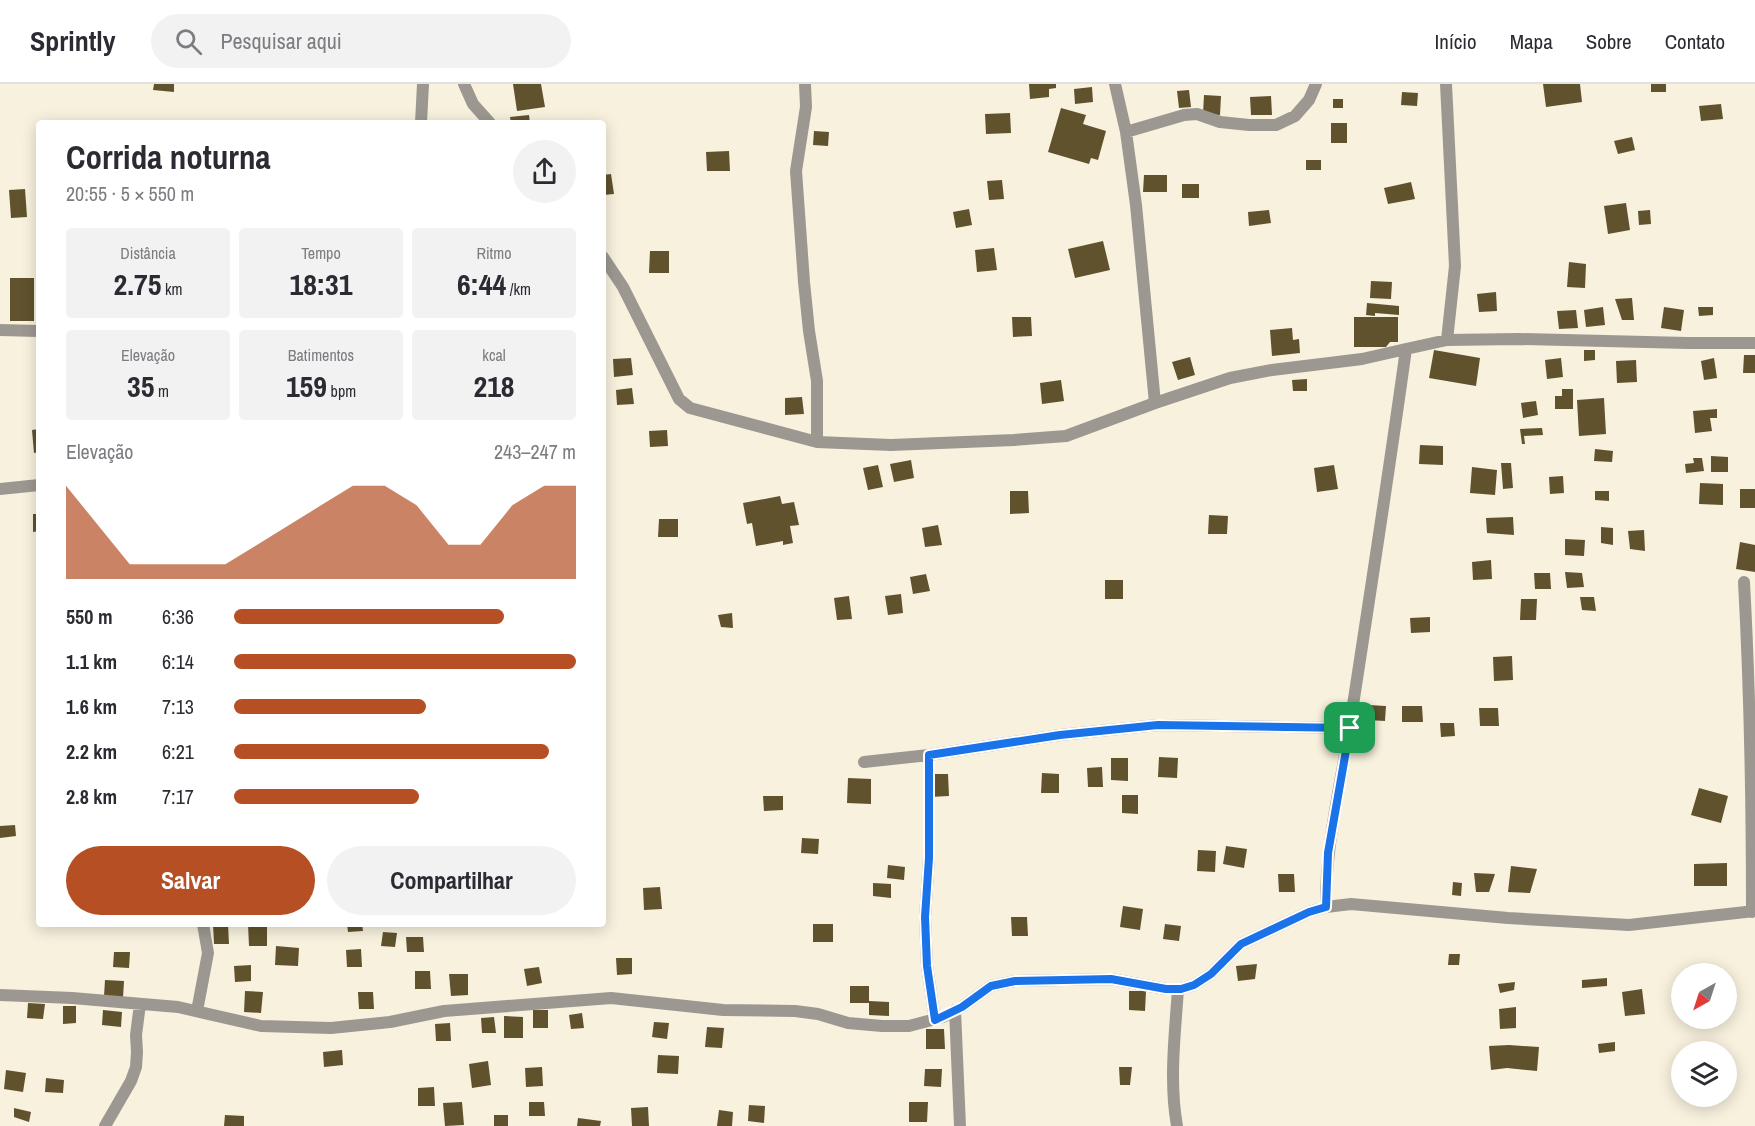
<!DOCTYPE html>
<html lang="pt">
<head>
<meta charset="utf-8">
<style>
  :root { --surface:#fff; --page:#f2f2f3; --text:#2b2b33; --muted:#7c7c81; --line:#e1e1e2; --accent:#b65024 }
  body { margin:0; font-family:"Archivo Narrow",sans-serif; background:var(--page); color:var(--text); height:100vh; display:flex; flex-direction:column; font-size:22px; white-space:nowrap }
  * { box-sizing:border-box; margin:0 }
  p { font-size:20px; color:var(--muted) }
  .icon { flex:none; width:33px; height:33px; fill:none; stroke:currentColor; stroke-width:2; stroke-linecap:round; stroke-linejoin:round }
  .map { position:relative; flex:1; overflow:hidden }
  .panel { position:absolute; left:36px; top:36px; width:570px; height:807px; display:flex; flex-direction:column; background:var(--surface); border-radius:6px; box-shadow:0 3px 15px #0003 }
  .panel>* { flex:none }
  .needle { width:39px; rotate:219deg }
  .tools { position:absolute; left:1671px; top:879px; display:grid; gap:12px }
  .tools a { display:grid; place-items:center; width:66px; height:66px; border-radius:50%; background:var(--surface); box-shadow:0 3px 15px #0003; font-size:30px }
  .pin { position:absolute; display:grid; place-items:center; width:51px; height:51px; color:#fff; margin:-26px; border-radius:12px; box-shadow:0 3px 9px #0006 }
  .round { display:grid; place-items:center; flex:none; width:63px; height:63px; border-radius:32px; background:var(--page) }
  .headline { display:flex; align-items:center; justify-content:space-between; height:102px; padding:0 30px }
  h1 { font-size:33px; font-weight:800; line-height:45px }
  .stats { display:grid; grid-template-columns:repeat(3,1fr); gap:9px; height:102px; padding:6px 30px }
  .stats div { display:grid; align-content:center; border-radius:6px; background:var(--page); text-align:center }
  .stats b { font-size:30px; font-weight:800 }
  .stats small { font-size:16px; font-weight:400 }
  .stats p { font-size:16px }
  .chart { height:168px; padding:12px 30px }
  .chart p { display:flex; justify-content:space-between }
  .chart svg { width:100%; height:108px; margin-top:6px; fill:var(--accent); opacity:.7 }
  .action { display:flex; gap:12px; margin-top:auto; padding:12px 30px }
  .action a { flex:1; height:69px; border-radius:36px; background:var(--accent); color:#fff; font-size:24px; font-weight:800; line-height:69px; text-align:center }
  .action a+a { background:var(--page); color:var(--text) }
  ul { padding:0 30px; list-style:none; font-size:20px }
  li { display:grid; grid-template-columns:96px 72px 1fr; align-items:center; height:45px }
  li i { height:15px; border-radius:8px; background:var(--accent) }
  header { display:flex; align-items:center; gap:36px; box-sizing:border-box; height:84px; padding:0 30px; background:var(--surface); border-bottom:2px solid var(--line) }
  header strong { font-size:28px }
  nav { display:flex; gap:33px; margin-inline-start:auto; font-size:21px }
  .search { width:420px; height:54px; background:var(--page); display:flex; align-items:center; gap:15px; box-sizing:border-box; padding:0 21px; border-radius:33px; color:var(--muted); font-size:22px }
  .map>svg:first-child { display:block }
  .building { fill:#5f522d }
  .lines { fill:none; stroke-linecap:round; stroke-linejoin:round }
  .minor { stroke:#9c9891; stroke-width:12 }
  .route-casing { stroke:#fff; stroke-width:12 }
  .route { stroke:#1a73e8; stroke-width:8 }
</style>
</head>
<body>
<header>
<strong>Sprintly</strong>
<div class="search"><svg class="icon" aria-label="search" viewBox="0 0 24 24"><circle cx="10" cy="10" r="6"/><path d="M15 15l6 6"/></svg>Pesquisar aqui</div>
<nav><a>Início</a><a>Mapa</a><a>Sobre</a><a>Contato</a></nav>
</header>
<div class="map">
<svg width="1755" height="1042" viewBox="0 0 1755 1042">
  <rect width="100%" height="100%" fill="#f8f1de"/>
  <path class="building" d="M 154,0 L 174,0 L 174,8 L 153,6 Z
    M 513,0 L 541,0 L 545,23 L 517,27 Z
    M 1029,0 L 1056,0 L 1056,4 L 1049,5 L 1049,13 L 1030,15 Z
    M 1543,0 L 1580,0 L 1582,18 L 1546,23 Z
    M 1651,0 L 1666,0 L 1666,8 L 1651,8 Z
    M 1092,3 L 1093,18 L 1075,20 L 1074,5 Z
    M 1189,6 L 1191,23 L 1179,24 L 1177,7 Z
    M 1402,8 L 1418,9 L 1417,22 L 1401,21 Z
    M 1204,11 L 1221,12 L 1220,31 L 1203,30 Z
    M 1271,12 L 1272,31 L 1251,31 L 1250,13 Z
    M 1333,15 L 1343,15 L 1343,24 L 1333,24 Z
    M 1721,20 L 1723,35 L 1701,37 L 1699,22 Z
    M 1061,24 L 1086,31 L 1083,40 L 1106,47 L 1098,76 L 1091,74 L 1089,80 L 1048,68 Z
    M 1010,29 L 1011,49 L 986,50 L 985,30 Z
    M 529,31 L 530,39 L 511,39 L 510,33 Z
    M 1331,39 L 1347,39 L 1347,59 L 1331,59 Z
    M 814,47 L 829,48 L 828,62 L 813,61 Z
    M 1632,53 L 1635,66 L 1618,70 L 1614,57 Z
    M 729,67 L 730,87 L 707,87 L 706,68 Z
    M 1306,76 L 1321,76 L 1321,86 L 1306,86 Z
    M 611,90 L 614,110 L 603,111 L 603,91 Z
    M 1144,91 L 1167,91 L 1167,108 L 1143,108 Z
    M 1002,96 L 1004,115 L 989,116 L 987,97 Z
    M 1411,98 L 1415,115 L 1388,120 L 1384,104 Z
    M 1182,100 L 1199,100 L 1199,114 L 1182,114 Z
    M 25,105 L 27,133 L 11,134 L 9,106 Z
    M 1626,119 L 1630,146 L 1608,150 L 1604,122 Z
    M 969,125 L 972,141 L 956,144 L 953,128 Z
    M 1269,126 L 1271,139 L 1249,142 L 1248,128 Z
    M 1650,126 L 1651,140 L 1639,141 L 1638,127 Z
    M 1103,157 L 1110,186 L 1075,194 L 1068,165 Z
    M 994,164 L 997,186 L 977,188 L 975,166 Z
    M 650,167 L 669,167 L 669,189 L 649,189 Z
    M 1569,178 L 1586,180 L 1585,204 L 1567,203 Z
    M 10,194 L 34,194 L 34,237 L 10,237 Z
    M 1371,197 L 1392,198 L 1391,215 L 1370,214 Z
    M 1496,208 L 1497,227 L 1479,228 L 1477,210 Z
    M 1632,214 L 1634,236 L 1622,236 L 1615,215 Z
    M 1367,219 L 1399,222 L 1399,231 L 1375,229 L 1375,232 L 1366,231 Z
    M 1603,223 L 1605,241 L 1586,243 L 1584,226 Z
    M 1664,223 L 1684,226 L 1681,247 L 1661,244 Z
    M 1698,223 L 1713,223 L 1713,231 L 1699,232 Z
    M 1576,226 L 1578,244 L 1559,245 L 1557,227 Z
    M 1012,233 L 1031,233 L 1032,252 L 1013,253 Z
    M 1354,233 L 1398,233 L 1398,258 L 1390,258 L 1386,263 L 1354,263 Z
    M 1292,244 L 1293,256 L 1299,255 L 1300,269 L 1272,272 L 1270,246 Z
    M 1434,266 L 1480,274 L 1476,302 L 1429,294 Z
    M 1584,266 L 1595,266 L 1595,276 L 1584,277 Z
    M 1744,271 L 1755,271 L 1755,289 L 1743,289 Z
    M 1190,273 L 1195,291 L 1178,296 L 1172,278 Z
    M 631,274 L 633,291 L 614,293 L 613,275 Z
    M 1561,274 L 1563,293 L 1547,295 L 1545,276 Z
    M 1714,274 L 1717,294 L 1704,296 L 1701,277 Z
    M 1636,276 L 1637,298 L 1617,299 L 1616,277 Z
    M 1307,295 L 1307,307 L 1293,307 L 1292,296 Z
    M 1061,296 L 1064,317 L 1042,320 L 1040,299 Z
    M 632,304 L 634,320 L 617,321 L 616,306 Z
    M 1562,305 L 1573,305 L 1573,325 L 1555,325 L 1555,312 L 1562,312 Z
    M 802,313 L 804,330 L 785,331 L 785,314 Z
    M 1604,314 L 1606,350 L 1579,352 L 1577,316 Z
    M 1536,317 L 1538,331 L 1523,334 L 1521,319 Z
    M 1717,325 L 1717,334 L 1710,334 L 1712,347 L 1695,349 L 1693,327 Z
    M 1542,344 L 1543,351 L 1524,352 L 1525,360 L 1522,360 L 1520,345 Z
    M 39,345 L 39,368 L 34,369 L 32,346 Z
    M 667,346 L 668,362 L 650,363 L 649,347 Z
    M 1420,361 L 1443,362 L 1443,381 L 1419,380 Z
    M 1595,365 L 1613,367 L 1612,378 L 1594,377 Z
    M 1711,372 L 1728,373 L 1728,388 L 1711,388 Z
    M 1693,374 L 1702,374 L 1704,387 L 1686,389 L 1685,380 L 1694,379 Z
    M 911,376 L 914,394 L 894,398 L 890,380 Z
    M 1501,379 L 1511,379 L 1513,404 L 1503,405 Z
    M 878,381 L 883,403 L 868,406 L 863,384 Z
    M 1334,381 L 1338,405 L 1317,408 L 1314,384 Z
    M 1472,383 L 1497,386 L 1495,411 L 1470,409 Z
    M 1563,392 L 1564,409 L 1550,410 L 1549,393 Z
    M 1700,399 L 1723,400 L 1723,421 L 1699,420 Z
    M 1740,405 L 1755,405 L 1755,424 L 1740,424 Z
    M 1010,407 L 1028,407 L 1029,429 L 1010,430 Z
    M 1595,407 L 1609,407 L 1609,417 L 1595,416 Z
    M 780,412 L 782,420 L 794,418 L 799,441 L 790,442 L 793,459 L 783,461 L 783,457 L 756,462 L 752,439 L 747,440 L 743,419 Z
    M 33,430 L 39,430 L 39,447 L 33,448 Z
    M 1209,431 L 1228,432 L 1227,450 L 1208,450 Z
    M 1513,433 L 1514,451 L 1487,449 L 1486,434 Z
    M 659,435 L 678,435 L 678,453 L 658,453 Z
    M 938,441 L 942,461 L 925,463 L 922,444 Z
    M 1601,443 L 1613,444 L 1613,461 L 1601,459 Z
    M 1644,446 L 1645,467 L 1630,465 L 1628,447 Z
    M 1565,455 L 1585,456 L 1584,472 L 1565,471 Z
    M 1740,458 L 1755,461 L 1755,488 L 1736,485 Z
    M 1491,476 L 1492,495 L 1473,496 L 1472,478 Z
    M 1565,488 L 1582,489 L 1584,503 L 1567,504 Z
    M 1534,489 L 1550,489 L 1551,505 L 1535,505 Z
    M 926,490 L 930,507 L 913,510 L 910,493 Z
    M 1105,496 L 1123,496 L 1123,515 L 1105,515 Z
    M 901,510 L 903,529 L 888,531 L 885,512 Z
    M 849,512 L 852,535 L 837,536 L 834,514 Z
    M 1580,513 L 1594,513 L 1596,527 L 1582,526 Z
    M 1521,515 L 1537,515 L 1536,536 L 1520,536 Z
    M 732,529 L 733,544 L 721,543 L 718,531 Z
    M 1430,533 L 1430,548 L 1411,549 L 1410,534 Z
    M 1512,572 L 1513,596 L 1494,597 L 1493,573 Z
    M 1368,621 L 1386,622 L 1385,637 L 1367,636 Z
    M 1402,622 L 1422,622 L 1423,638 L 1402,638 Z
    M 1479,624 L 1498,624 L 1499,642 L 1480,642 Z
    M 1440,639 L 1454,639 L 1455,652 L 1441,653 Z
    M 1159,673 L 1178,674 L 1177,694 L 1158,693 Z
    M 1111,674 L 1128,674 L 1128,697 L 1111,696 Z
    M 1102,683 L 1103,703 L 1088,703 L 1087,684 Z
    M 1042,689 L 1059,690 L 1059,709 L 1041,709 Z
    M 930,690 L 948,690 L 949,712 L 930,713 Z
    M 848,694 L 871,695 L 871,720 L 847,719 Z
    M 1699,704 L 1728,712 L 1721,739 L 1691,731 Z
    M 1122,711 L 1138,711 L 1138,730 L 1122,729 Z
    M 763,712 L 783,712 L 783,726 L 764,727 Z
    M 15,741 L 16,752 L 0,754 L 0,742 Z
    M 802,754 L 819,755 L 818,770 L 801,769 Z
    M 1226,762 L 1247,765 L 1244,784 L 1223,780 Z
    M 1198,766 L 1216,767 L 1215,788 L 1197,787 Z
    M 1727,779 L 1727,802 L 1694,802 L 1694,780 Z
    M 888,781 L 905,783 L 904,796 L 887,794 Z
    M 1511,782 L 1537,785 L 1530,809 L 1508,808 Z
    M 1474,789 L 1495,790 L 1489,808 L 1476,808 Z
    M 1278,790 L 1294,790 L 1295,808 L 1279,808 Z
    M 1453,798 L 1462,799 L 1461,812 L 1452,811 Z
    M 873,799 L 891,800 L 891,814 L 873,812 Z
    M 660,803 L 662,825 L 644,826 L 643,804 Z
    M 1123,822 L 1143,825 L 1140,846 L 1120,843 Z
    M 1011,833 L 1027,833 L 1028,852 L 1012,852 Z
    M 213,840 L 228,840 L 229,860 L 214,860 Z
    M 248,840 L 267,840 L 267,862 L 249,862 Z
    M 347,840 L 362,840 L 363,847 L 348,848 Z
    M 565,840 L 583,840 L 583,842 L 565,842 Z
    M 813,840 L 833,840 L 833,858 L 813,858 Z
    M 1165,840 L 1181,842 L 1179,857 L 1163,855 Z
    M 383,848 L 397,849 L 395,863 L 381,862 Z
    M 406,853 L 423,853 L 424,868 L 407,868 Z
    M 276,862 L 299,864 L 298,882 L 275,881 Z
    M 361,865 L 362,883 L 347,883 L 346,866 Z
    M 114,868 L 130,868 L 129,884 L 113,883 Z
    M 1449,870 L 1460,870 L 1459,881 L 1448,881 Z
    M 616,874 L 632,874 L 632,890 L 617,891 Z
    M 1257,880 L 1255,895 L 1238,897 L 1236,882 Z
    M 251,881 L 251,897 L 235,898 L 234,882 Z
    M 539,883 L 542,899 L 527,902 L 524,885 Z
    M 415,887 L 430,887 L 431,905 L 415,905 Z
    M 449,890 L 468,890 L 468,911 L 451,912 Z
    M 1607,894 L 1607,902 L 1582,904 L 1582,896 Z
    M 105,896 L 124,897 L 123,914 L 104,912 Z
    M 1515,898 L 1514,906 L 1500,909 L 1498,900 Z
    M 850,902 L 869,902 L 869,917 L 889,918 L 889,932 L 869,931 L 869,919 L 850,919 Z
    M 1642,905 L 1645,930 L 1625,932 L 1622,908 Z
    M 245,907 L 263,908 L 261,929 L 244,928 Z
    M 1129,907 L 1146,907 L 1145,927 L 1129,926 Z
    M 358,908 L 373,908 L 374,925 L 359,925 Z
    M 28,919 L 45,920 L 43,935 L 27,934 Z
    M 63,922 L 76,922 L 76,939 L 63,940 Z
    M 1516,923 L 1516,944 L 1500,945 L 1499,925 Z
    M 103,926 L 122,928 L 121,943 L 102,941 Z
    M 533,926 L 548,926 L 548,944 L 533,944 Z
    M 582,929 L 584,944 L 571,945 L 569,931 Z
    M 504,932 L 523,933 L 523,954 L 504,954 Z
    M 494,933 L 496,949 L 482,949 L 481,934 Z
    M 654,938 L 669,939 L 667,955 L 652,953 Z
    M 450,939 L 451,957 L 436,957 L 435,940 Z
    M 707,943 L 724,944 L 722,964 L 705,963 Z
    M 926,945 L 944,945 L 945,965 L 926,965 Z
    M 1615,958 L 1615,967 L 1599,969 L 1598,960 Z
    M 1509,961 L 1539,963 L 1537,987 L 1507,984 L 1491,986 L 1489,962 Z
    M 342,966 L 343,981 L 324,983 L 323,968 Z
    M 658,971 L 679,972 L 678,990 L 657,989 Z
    M 488,977 L 491,1001 L 472,1004 L 469,980 Z
    M 542,983 L 543,1002 L 526,1003 L 525,984 Z
    M 1119,983 L 1132,983 L 1130,1001 L 1120,1001 Z
    M 925,985 L 942,985 L 941,1003 L 924,1002 Z
    M 6,986 L 26,989 L 23,1008 L 4,1005 Z
    M 46,994 L 64,996 L 63,1009 L 45,1008 Z
    M 434,1003 L 435,1022 L 418,1022 L 418,1004 Z
    M 462,1018 L 464,1041 L 445,1042 L 443,1019 Z
    M 529,1018 L 544,1018 L 545,1032 L 529,1032 Z
    M 909,1018 L 928,1018 L 927,1038 L 909,1038 Z
    M 749,1021 L 765,1022 L 764,1039 L 748,1037 Z
    M 648,1023 L 649,1042 L 632,1042 L 631,1024 Z
    M 14,1024 L 31,1028 L 29,1038 L 14,1033 Z
    M 719,1026 L 733,1028 L 732,1042 L 717,1042 Z
    M 225,1031 L 244,1032 L 244,1042 L 224,1042 Z
    M 494,1031 L 508,1031 L 508,1042 L 494,1042 Z
    M 578,1034 L 601,1037 L 600,1042 L 577,1042 Z"/>
  <g class="lines">
    <path class="minor" d="M 464,0 L 473,20 L 490,39
      M 805,0 L 806,23 L 796,87 L 804,198 L 809,247 L 817,297 L 817,358
      M 1115,0 L 1126,48 L 1136,121 L 1155,319
      M 1446,0 L 1455,182 L 1447,256
      M 421,39 L 423,0
      M 1126,48 L 1184,31 L 1197,30 L 1220,38 L 1249,41 L 1276,41 L 1295,32 L 1309,16 L 1316,0
      M 603,173 L 623,203 L 679,315 L 690,324 L 817,358 L 891,361 L 1014,356 L 1066,352 L 1155,319 L 1230,294 L 1272,286 L 1362,275 L 1406,265
      M 0,246 L 39,247
      M 1755,259 L 1687,259 L 1519,255 L 1447,256 L 1406,265 C 1389,388 1370,511 1351,634 C 1342,697 1325,759 1326,823 L 1351,820 L 1508,834 L 1629,841 L 1755,827
      M 0,405 L 39,401
      M 1744,498 C 1750,608 1752,718 1752,828
      M 929,671 L 929,774 L 925,833 L 927,882 L 935,936
      M 864,678 L 929,671 L 1060,651 L 1158,641 L 1350,644
      M 0,911 L 72,914 L 178,923 L 261,942 L 331,944 L 390,938 L 444,927 L 611,914 L 723,926 L 795,927 L 818,930 L 848,939 L 882,942 L 909,942 L 943,933 L 962,923 L 991,902 L 1015,897 L 1111,895 L 1166,905 L 1181,905 L 1194,901 L 1211,890 L 1241,860 L 1309,828 L 1326,823
      M 955,926 L 960,1042
      M 197,927 L 208,869 L 203,840
      M 105,1042 L 131,997 L 136,983 L 137,968 L 136,951 L 140,920
      M 1177,1042 C 1169,997 1175,950 1178,905"/>
  </g>
  <g class="lines">
    <g class="route-casing">
      <path id="route" d="M 1158,641 L 1350,644 L 1328,769 L 1326,823 L 1309,828 L 1241,860 L 1211,890 L 1194,901 L 1181,905 L 1166,905 L 1111,895 L 1015,897 L 991,902 L 962,923 L 935,936 L 927,882 L 925,833 L 929,774 L 929,671 L 1060,651 Z"/>
    </g>
    <use href="#route" class="route"/>
  </g>
</svg>
<div class="tools">
<a><svg class="needle" viewBox="-14 -14 28 28"><path d="M0-13l5 13h-10z" fill="#e53935"/><path d="M0 13l5-13h-10z" fill="#7c7c81"/></svg></a>
<a><svg class="icon" aria-label="layers" viewBox="0 0 24 24"><path d="M12 4l9 5-9 5-9-5zM3 14l9 5 9-5"/></svg></a>
</div>
<div class="pin" style="left:1350px;top:644px;background:#1e9e55"><svg class="icon" aria-label="arrive" viewBox="0 0 24 24"><path d="M6 21V4h12l-3 4 3 4H6"/></svg></div>
<section class="panel">
<div class="headline"><div><h1>Corrida noturna</h1><p>20:55 · 5 × 550 m</p></div><a class="round"><svg class="icon" aria-label="share" viewBox="0 0 24 24"><path d="M12 15V3M7 8l5-5 5 5M5 13v7h14v-7"/></svg></a></div>
<div class="stats">
<div><p>Distância</p><b>2.75<small> km</small></b></div>
<div><p>Tempo</p><b>18:31</b></div>
<div><p>Ritmo</p><b>6:44<small> /km</small></b></div>
</div>
<div class="stats">
<div><p>Elevação</p><b>35<small> m</small></b></div>
<div><p>Batimentos</p><b>159<small> bpm</small></b></div>
<div><p>kcal</p><b>218</b></div>
</div>
<div class="chart"><p><span>Elevação</span>243–247 m</p>
<svg viewBox="0 0 160 44" preserveAspectRatio="none"><path d="M0 44V6L10 22L20 38L30 38L40 38L50 38L60 30L70 22L80 14L90 6L100 6L110 14L120 30L130 30L140 14L150 6L160 6V44z"/></svg>
</div>
<ul>
<li><b>550 m</b>6:36<i style="width:79%"></i></li>
<li><b>1.1 km</b>6:14<i style="width:100%"></i></li>
<li><b>1.6 km</b>7:13<i style="width:56%"></i></li>
<li><b>2.2 km</b>6:21<i style="width:92%"></i></li>
<li><b>2.8 km</b>7:17<i style="width:54%"></i></li>
</ul>
<div class="action"><a>Salvar</a><a>Compartilhar</a></div>
</section>
</div>
</body>
</html>
